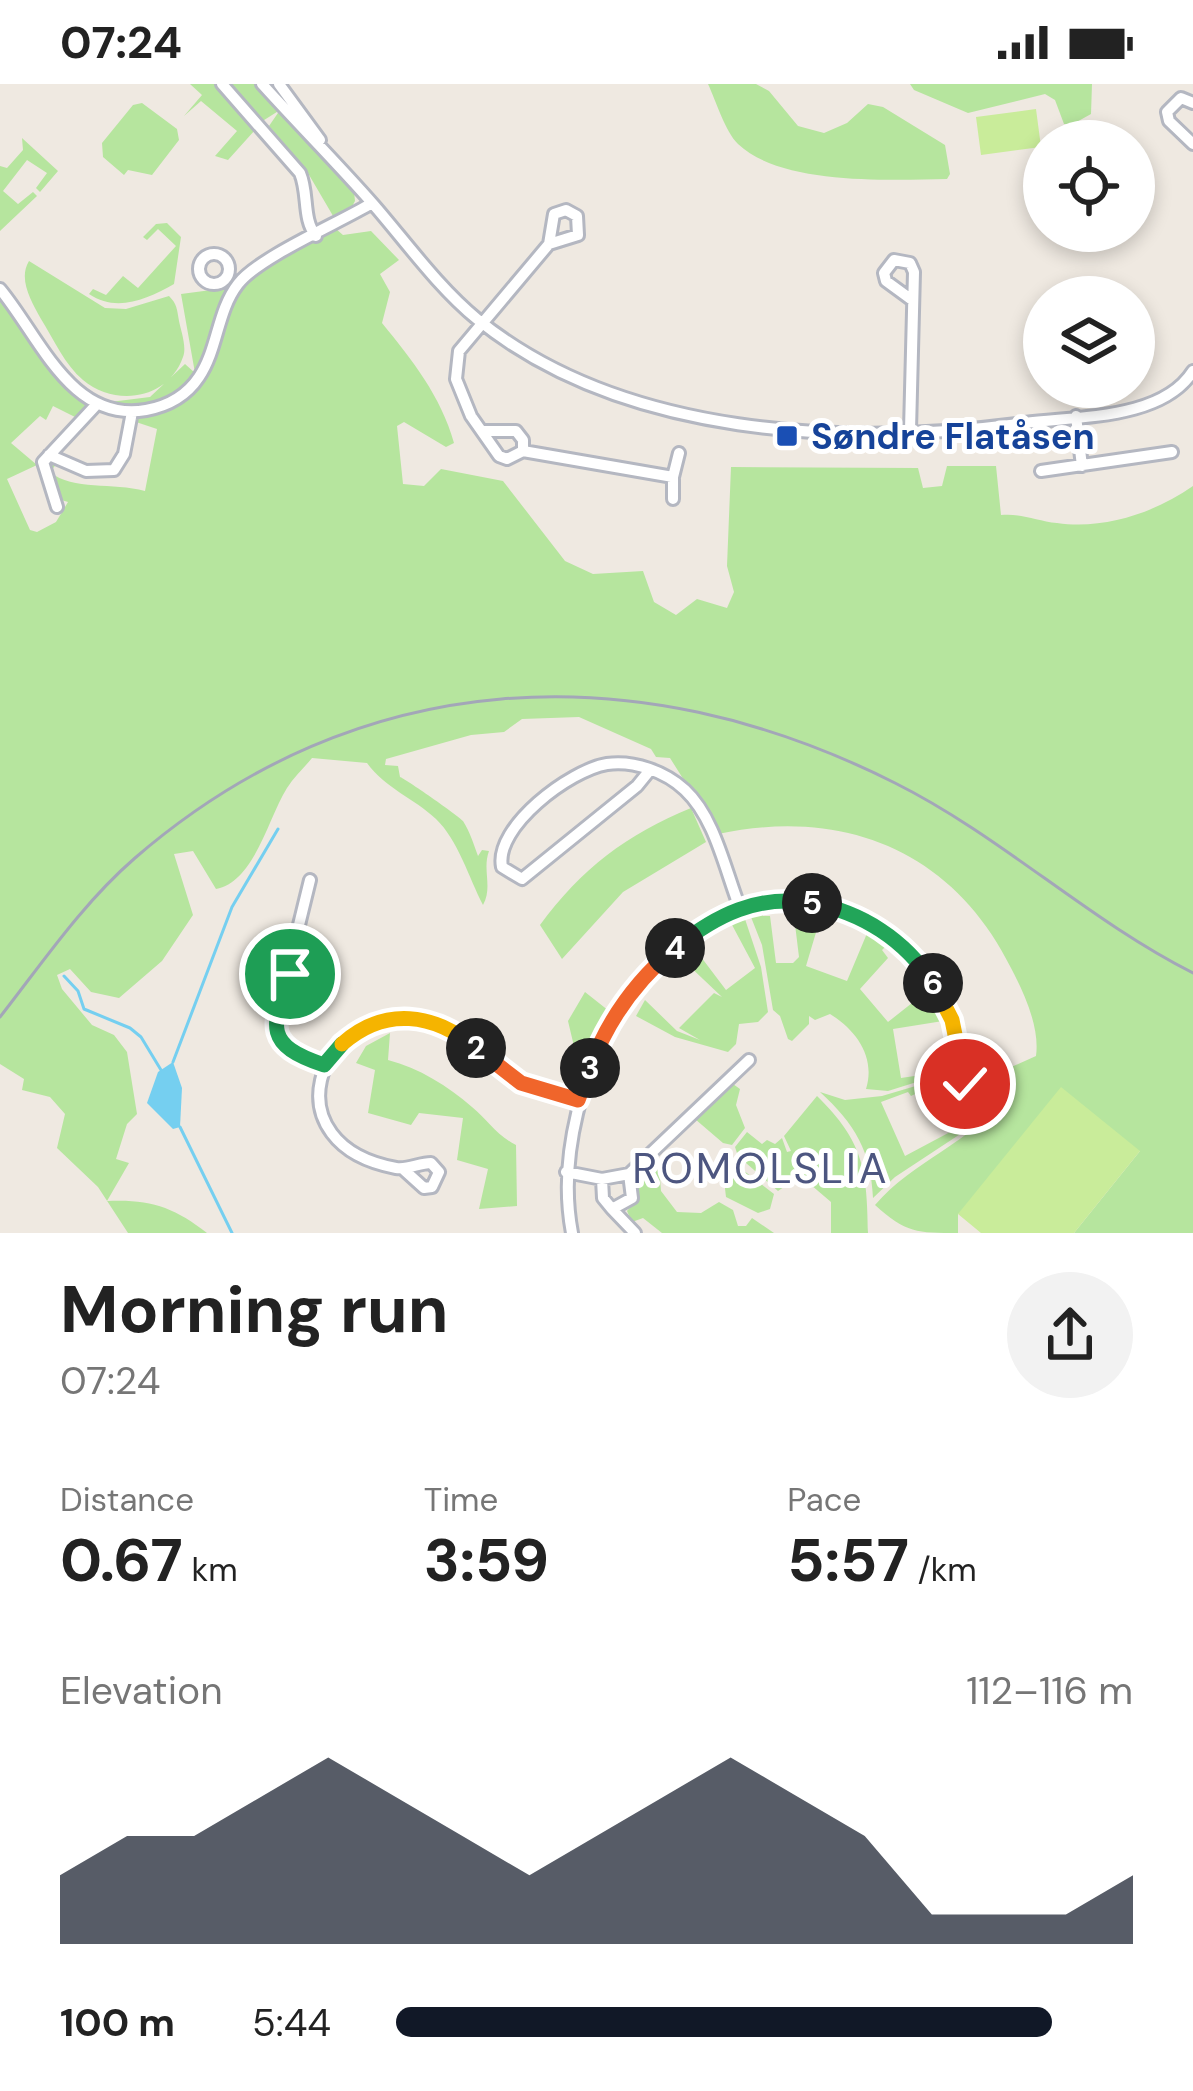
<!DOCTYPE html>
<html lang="en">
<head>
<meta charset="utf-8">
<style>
  :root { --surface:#fff; --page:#f2f2f2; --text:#222; --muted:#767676; --accent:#111827 }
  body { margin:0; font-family:"DM Sans",sans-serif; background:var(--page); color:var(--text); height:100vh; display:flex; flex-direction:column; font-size:45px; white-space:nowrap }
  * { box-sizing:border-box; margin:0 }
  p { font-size:39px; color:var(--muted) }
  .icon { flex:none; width:66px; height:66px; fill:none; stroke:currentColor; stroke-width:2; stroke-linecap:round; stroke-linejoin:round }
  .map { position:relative; height:1149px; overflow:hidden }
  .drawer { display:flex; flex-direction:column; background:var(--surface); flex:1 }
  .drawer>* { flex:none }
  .buttons { position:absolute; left:1023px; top:36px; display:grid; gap:24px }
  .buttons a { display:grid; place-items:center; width:132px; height:132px; border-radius:50%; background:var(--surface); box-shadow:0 6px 18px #0003; font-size:60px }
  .pin { position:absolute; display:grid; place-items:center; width:102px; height:102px; color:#fff; margin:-51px; border:6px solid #fff; border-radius:50%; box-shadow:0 3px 12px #0007 }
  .km { position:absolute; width:60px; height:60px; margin:-30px; border-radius:50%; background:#222; color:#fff; font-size:33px; line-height:60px; text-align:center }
  .round { display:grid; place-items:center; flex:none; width:126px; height:126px; border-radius:63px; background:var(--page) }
  .overview { display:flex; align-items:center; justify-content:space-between; height:204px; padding:0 60px }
  h1 { font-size:66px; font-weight:700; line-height:90px }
  .figures { display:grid; grid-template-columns:repeat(3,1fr); gap:18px; height:204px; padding:12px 60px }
  .figures div { display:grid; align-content:center }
  .figures b { font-size:60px; font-weight:700 }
  .figures small { font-size:33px; font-weight:400 }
  .figures p { font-size:33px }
  .chart { height:336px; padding:24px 60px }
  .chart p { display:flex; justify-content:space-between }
  .chart svg { width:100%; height:216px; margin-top:12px; fill:var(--accent); opacity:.7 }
  ul { padding:0 60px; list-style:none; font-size:39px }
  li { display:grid; grid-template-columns:192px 144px 1fr; align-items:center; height:90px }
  li i { height:30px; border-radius:15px; background:var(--accent) }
  .status { display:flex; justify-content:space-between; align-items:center; height:84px; padding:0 60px; background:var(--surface); direction:ltr }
  .status svg { height:33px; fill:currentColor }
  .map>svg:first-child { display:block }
  .green { fill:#b6e59e }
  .pitch { fill:#c9ec9a }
  .water { fill:#75cff0 }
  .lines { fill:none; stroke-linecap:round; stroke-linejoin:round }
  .stream { stroke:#75cff0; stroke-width:3 }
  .minor-casing { stroke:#b4b7c1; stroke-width:16 }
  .minor { stroke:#fff; stroke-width:10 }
  .rail { stroke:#a3a6b8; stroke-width:3 }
  .split-1-casing { stroke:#fff; stroke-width:24 }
  .split-2-casing { stroke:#fff; stroke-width:24 }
  .split-3-casing { stroke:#fff; stroke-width:24 }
  .split-4-casing { stroke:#fff; stroke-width:24 }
  .split-5-casing { stroke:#fff; stroke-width:24 }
  .split-6-casing { stroke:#fff; stroke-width:24 }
  .split-7-casing { stroke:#fff; stroke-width:24 }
  .split-1 { stroke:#22a559; stroke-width:15 }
  .split-2 { stroke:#f5b400; stroke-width:15 }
  .split-3 { stroke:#f0652b; stroke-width:15 }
  .split-4 { stroke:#f0652b; stroke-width:15 }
  .split-5 { stroke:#22a559; stroke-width:15 }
  .split-6 { stroke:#22a559; stroke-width:15 }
  .split-7 { stroke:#f5b400; stroke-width:15 }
  .transit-dot { fill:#1a4fb4; stroke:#fff; stroke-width:4.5 }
  .labels { text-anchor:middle; stroke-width:10; stroke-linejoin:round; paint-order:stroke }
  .transit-label { font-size:36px; font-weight:bold; fill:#164399; stroke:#fff; text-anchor:start }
  .quarter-label { font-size:42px; letter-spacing:3px; fill:#4d5680; stroke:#fff }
</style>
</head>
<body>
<div class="status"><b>07:24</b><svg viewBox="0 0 49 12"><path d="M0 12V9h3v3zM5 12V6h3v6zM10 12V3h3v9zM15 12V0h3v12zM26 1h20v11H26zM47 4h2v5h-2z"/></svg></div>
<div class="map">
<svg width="1193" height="1149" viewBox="0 0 1193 1149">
  <rect width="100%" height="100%" fill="#efe9e1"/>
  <path class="green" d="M 190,0 L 215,0 L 255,46 L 228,76 L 215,72 L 237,47 L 201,17 L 184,32 L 202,11 Z
    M 228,0 L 257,0 L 354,107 L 355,117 L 348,130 L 336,137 L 305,84 L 269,42 L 280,26 L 261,38 Z
    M 708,0 L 756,0 L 769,7 L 798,42 L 824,49 L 847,39 L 868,20 L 883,23 L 945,61 L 950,90 L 947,95 C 887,96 781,101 738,60 C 725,47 716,17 708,0 Z
    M 910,0 L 1092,0 L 1091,30 L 1073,40 L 1064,40 L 1055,16 L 1045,10 L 968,29 L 914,6 Z
    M 142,19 L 177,45 L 179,56 L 152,91 L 128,86 L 124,91 L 103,73 L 102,59 L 133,21 Z
    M 22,54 L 58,87 L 40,108 L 36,104 L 47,89 L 27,76 L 3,107 L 18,120 L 33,108 L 37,112 L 0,147 L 0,82 L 7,84 L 23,66 Z
    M 167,139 L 181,153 L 174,200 C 147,215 117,229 89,210 L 93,205 L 106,211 L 123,192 L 138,204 L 176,162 L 158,145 L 147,156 L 143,153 L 156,140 Z
    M 336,145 L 343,151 L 371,147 L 399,176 L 380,190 L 390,208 L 382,239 C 412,276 441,312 454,359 L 446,363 L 404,338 L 397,342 L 403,400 L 424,402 L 441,385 L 503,397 L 565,477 L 593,490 L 643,487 L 654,518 L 676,531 L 697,515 L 727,524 L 734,508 L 727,482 L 731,383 L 918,384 L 923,404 L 942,402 L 947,382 L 996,382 L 1001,431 C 1022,429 1037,437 1057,439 C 1105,446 1156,428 1193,402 L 1193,1149 L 1074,1149 L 1140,1067 L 958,1130 L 958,1149 C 917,1149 906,1149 875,1121 C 914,1076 969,1060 1007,1012 L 1007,985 L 1036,972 C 1040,943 1024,909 1011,884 C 953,767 844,723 718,750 L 670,674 L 656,673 L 651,665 L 579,633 L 522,635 L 504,648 L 471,651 L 386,675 L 385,681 L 398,682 L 400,693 C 404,694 459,732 463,737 C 470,748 474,761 478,772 L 482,766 L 489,767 C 482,786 493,803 483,821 C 469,794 458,756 436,735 C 414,714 386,705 367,679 L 312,674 C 304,684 294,693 287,704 C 268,734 255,797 216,805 L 193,767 L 174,770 L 193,831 L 162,877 L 119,914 L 91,908 L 70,885 L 57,891 L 62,905 L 92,941 L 114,951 L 127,968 L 137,1030 L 127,1040 L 116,1075 L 129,1079 L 107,1117 C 150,1115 174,1123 207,1149 L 128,1149 L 98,1103 L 57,1064 L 65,1030 L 50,1013 L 22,1006 L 24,995 L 0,980 L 0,211 L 67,304 L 90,322 L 79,335 L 53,322 L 46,336 L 40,332 L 11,359 L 37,381 L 7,395 L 30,446 L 37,448 L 56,438 L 68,418 L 55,414 L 49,400 L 49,377 L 58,378 L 50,388 C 73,407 113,398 145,407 L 157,345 L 136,338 L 138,332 C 222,315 198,247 246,198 C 269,175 307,161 336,145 Z
    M 29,177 L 105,224 L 126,225 L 169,212 C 177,220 177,225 179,237 C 181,247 187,263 183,273 C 168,316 115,323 83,296 C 65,281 54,256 41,235 C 31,217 18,195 29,177 Z
    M 239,193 C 212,256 191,345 102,319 L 150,313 L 185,280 L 195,289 L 181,210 L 219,205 Z
    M 691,724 L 706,758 L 623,808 L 562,875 L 540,841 C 581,785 627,750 691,724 Z
    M 793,824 L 813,826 L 811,832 L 820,835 L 806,882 L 847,897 L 868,847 L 889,859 L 882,866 L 888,874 L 860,905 L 888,938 L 931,904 L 943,937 L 893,945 L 901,994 L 955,986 L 888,1007 L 866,1005 C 876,973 856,946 830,930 L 815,936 L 809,932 L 809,940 L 792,957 L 788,955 L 780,932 L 773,926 L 762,861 L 749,828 L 763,825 L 763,832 L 770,832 L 776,879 L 793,879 L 799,873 Z
    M 744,832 L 761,883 L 768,928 L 758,938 L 739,940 L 736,960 L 728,968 L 675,953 L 636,932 L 645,916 L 677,947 L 700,956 L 679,944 L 714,909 L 722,913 L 684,877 L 698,869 L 726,906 L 755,884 L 731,839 Z
    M 585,908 L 609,927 L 573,1000 L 577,975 L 568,937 Z
    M 390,949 L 388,976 C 419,984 448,1002 472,1023 C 488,1036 496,1051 516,1061 L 517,1122 L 479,1125 L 488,1085 L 457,1076 L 463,1034 L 419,1029 L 411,1041 L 368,1029 L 375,986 L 356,979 L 366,962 Z
    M 956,990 L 911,1012 L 908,1008 L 881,1018 L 905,1072 L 982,1031 L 983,1035 L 895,1093 L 873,1114 C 871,1067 855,1040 820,1008 L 845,1016 L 882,1012 Z
    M 733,1000 L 740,1005 L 736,1021 L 745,1044 L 732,1061 L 723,1059 L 695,1035 Z
    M 817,1012 C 864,1058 867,1086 868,1149 L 831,1149 L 831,1118 L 804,1095 L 803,1087 L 798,1086 L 794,1096 L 778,1107 L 738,1072 L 735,1063 L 747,1048 L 762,1060 L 767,1056 L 775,1060 L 782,1054 L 787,1068 L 791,1067 L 784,1052 Z
    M 726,1073 L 774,1110 L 770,1125 L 758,1129 L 726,1113 L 723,1088 L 718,1084 Z
    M 652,1078 L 659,1081 L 661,1107 L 677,1128 L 701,1129 L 719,1118 L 733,1126 L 738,1142 L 746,1142 L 752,1134 L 774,1149 L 662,1149 L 643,1134 L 632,1138 L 627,1127 C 643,1111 633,1090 652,1078 Z"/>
  <path class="pitch" d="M 1036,25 L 1041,63 L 981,71 L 976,33 Z
    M 1061,1003 L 1140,1067 L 1074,1149 L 981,1149 L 958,1130 Z"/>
  <path class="water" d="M 173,978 L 182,1004 L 180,1043 L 173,1045 L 147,1019 L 158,988 Z"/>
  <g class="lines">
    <path class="stream" d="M 64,892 L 78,907 L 84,925 L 130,944 L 141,953 L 161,986
      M 173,978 L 232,823 L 278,745
      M 180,1043 L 232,1149"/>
    <g class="minor-casing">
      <path id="minor" d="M 222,0 L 300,89 C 309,110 302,135 316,152
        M 262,0 C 299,41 337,79 373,120 C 406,158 438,203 477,235 C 622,353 846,363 1025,339 C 1077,332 1162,336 1193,287
        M 279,0 L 320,56
        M 1193,19 L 1181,14 L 1167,28 L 1169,37 L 1193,60
        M199 185a15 15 0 1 1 30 0a15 15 0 1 1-30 0Z
        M 0,205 C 40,253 71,339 146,326 C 168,322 187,311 199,293 C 218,265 217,227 238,200 C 259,173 339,139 372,119
        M 1076,332 L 1082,382
        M 910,346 L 914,188 L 910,179 L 894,176 L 884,189 L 886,197 L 912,216
        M 484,347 L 516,347 L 523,356 L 523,367 L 507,375 L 499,372 L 471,332 L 456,295 L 459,267 L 549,160 L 578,151 L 577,132 L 566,126 L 554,130 L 549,160
        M 523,367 L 673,393 L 679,369
        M 49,371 L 86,387 L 114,386 L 124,370 L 132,328
        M 1041,387 L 1172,368
        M 673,415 L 673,393
        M 57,423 L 43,378 L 97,320
        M 650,686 L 637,702 L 522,795 L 502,783 C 494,743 570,686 607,680 C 634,676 666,688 685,706 C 715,734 725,786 740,824
        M 310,796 L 274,943 L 286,965 L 324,981
        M 403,1085 L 424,1104 L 432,1103 L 439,1088 L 431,1079 C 419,1079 408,1086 396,1084 C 270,1061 315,923 417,934 C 459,939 483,976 517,996 C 534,1006 558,1010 578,1015
        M 566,1088 L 602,1095 L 629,1090 L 749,976
        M 602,1095 L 603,1114 L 612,1125 L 632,1114 L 629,1090
        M 612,1125 L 635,1149
        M 572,1149 C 544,1003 663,771 838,826 C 916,850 944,907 963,981 L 999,990 L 1004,997 L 1001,1013 L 989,1020 C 967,1016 965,1000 963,981"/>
    </g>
    <use href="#minor" class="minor"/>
    <path class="rail" d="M 0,933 C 43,878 82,820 135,774 C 358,581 636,568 895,699 C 1001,752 1088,836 1193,889"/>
  </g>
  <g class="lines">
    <g class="split-1-casing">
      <path id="split-1" d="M 290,890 C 271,943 264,961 324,981 L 342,960"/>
    </g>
    <g class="split-2-casing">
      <path id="split-2" d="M 342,960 C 385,922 434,929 476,964"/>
    </g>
    <g class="split-3-casing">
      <path id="split-3" d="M 476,964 L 521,999 L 578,1016 L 590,984"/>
    </g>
    <g class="split-4-casing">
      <path id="split-4" d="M 590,984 C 607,937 637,896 675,864"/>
    </g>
    <g class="split-5-casing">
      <path id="split-5" d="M 675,864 C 716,831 758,810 812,819"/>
    </g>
    <g class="split-6-casing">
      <path id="split-6" d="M 812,819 C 862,828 905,856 933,899"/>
    </g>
    <g class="split-7-casing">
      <path id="split-7" d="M 933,899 L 952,936 L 965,1000"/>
    </g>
    <use href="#split-1" class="split-1"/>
    <use href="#split-2" class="split-2"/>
    <use href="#split-3" class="split-3"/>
    <use href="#split-4" class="split-4"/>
    <use href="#split-5" class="split-5"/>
    <use href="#split-6" class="split-6"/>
    <use href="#split-7" class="split-7"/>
  </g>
  <rect class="transit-dot" x="775" y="340" width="24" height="24" rx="6"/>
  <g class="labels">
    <g class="transit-label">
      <text x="811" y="365">Søndre Flatåsen</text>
    </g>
    <g class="quarter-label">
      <text x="761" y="1099">ROMOLSLIA</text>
    </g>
  </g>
</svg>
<div class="buttons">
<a><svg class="icon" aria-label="locate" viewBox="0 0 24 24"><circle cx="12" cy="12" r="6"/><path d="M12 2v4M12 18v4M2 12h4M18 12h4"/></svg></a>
<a><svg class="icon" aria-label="layers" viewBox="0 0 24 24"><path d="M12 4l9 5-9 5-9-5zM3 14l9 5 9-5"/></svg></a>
</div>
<div class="pin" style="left:290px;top:890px;background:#1e9e55"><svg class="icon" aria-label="arrive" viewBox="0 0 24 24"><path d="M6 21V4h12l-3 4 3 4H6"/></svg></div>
<div class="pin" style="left:965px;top:1000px;background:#d93025"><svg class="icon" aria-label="check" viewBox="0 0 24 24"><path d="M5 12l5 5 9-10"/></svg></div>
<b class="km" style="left:476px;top:964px">2</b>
<b class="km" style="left:590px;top:984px">3</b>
<b class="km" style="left:675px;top:864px">4</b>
<b class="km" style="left:812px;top:819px">5</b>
<b class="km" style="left:933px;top:899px">6</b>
</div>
<section class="drawer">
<div class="overview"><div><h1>Morning run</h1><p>07:24</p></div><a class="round"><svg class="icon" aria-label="share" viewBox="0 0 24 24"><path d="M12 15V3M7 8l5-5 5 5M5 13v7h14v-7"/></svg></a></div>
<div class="figures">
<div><p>Distance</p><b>0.67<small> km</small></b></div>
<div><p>Time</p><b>3:59</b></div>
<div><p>Pace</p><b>5:57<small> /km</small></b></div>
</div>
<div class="chart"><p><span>Elevation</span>112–116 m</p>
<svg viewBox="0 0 160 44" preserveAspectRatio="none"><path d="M0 44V30L10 22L20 22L30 14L40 6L50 14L60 22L70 30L80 22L90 14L100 6L110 14L120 22L130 38L140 38L150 38L160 30V44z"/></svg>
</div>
<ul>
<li><b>100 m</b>5:44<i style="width:89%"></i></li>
</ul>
</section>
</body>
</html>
